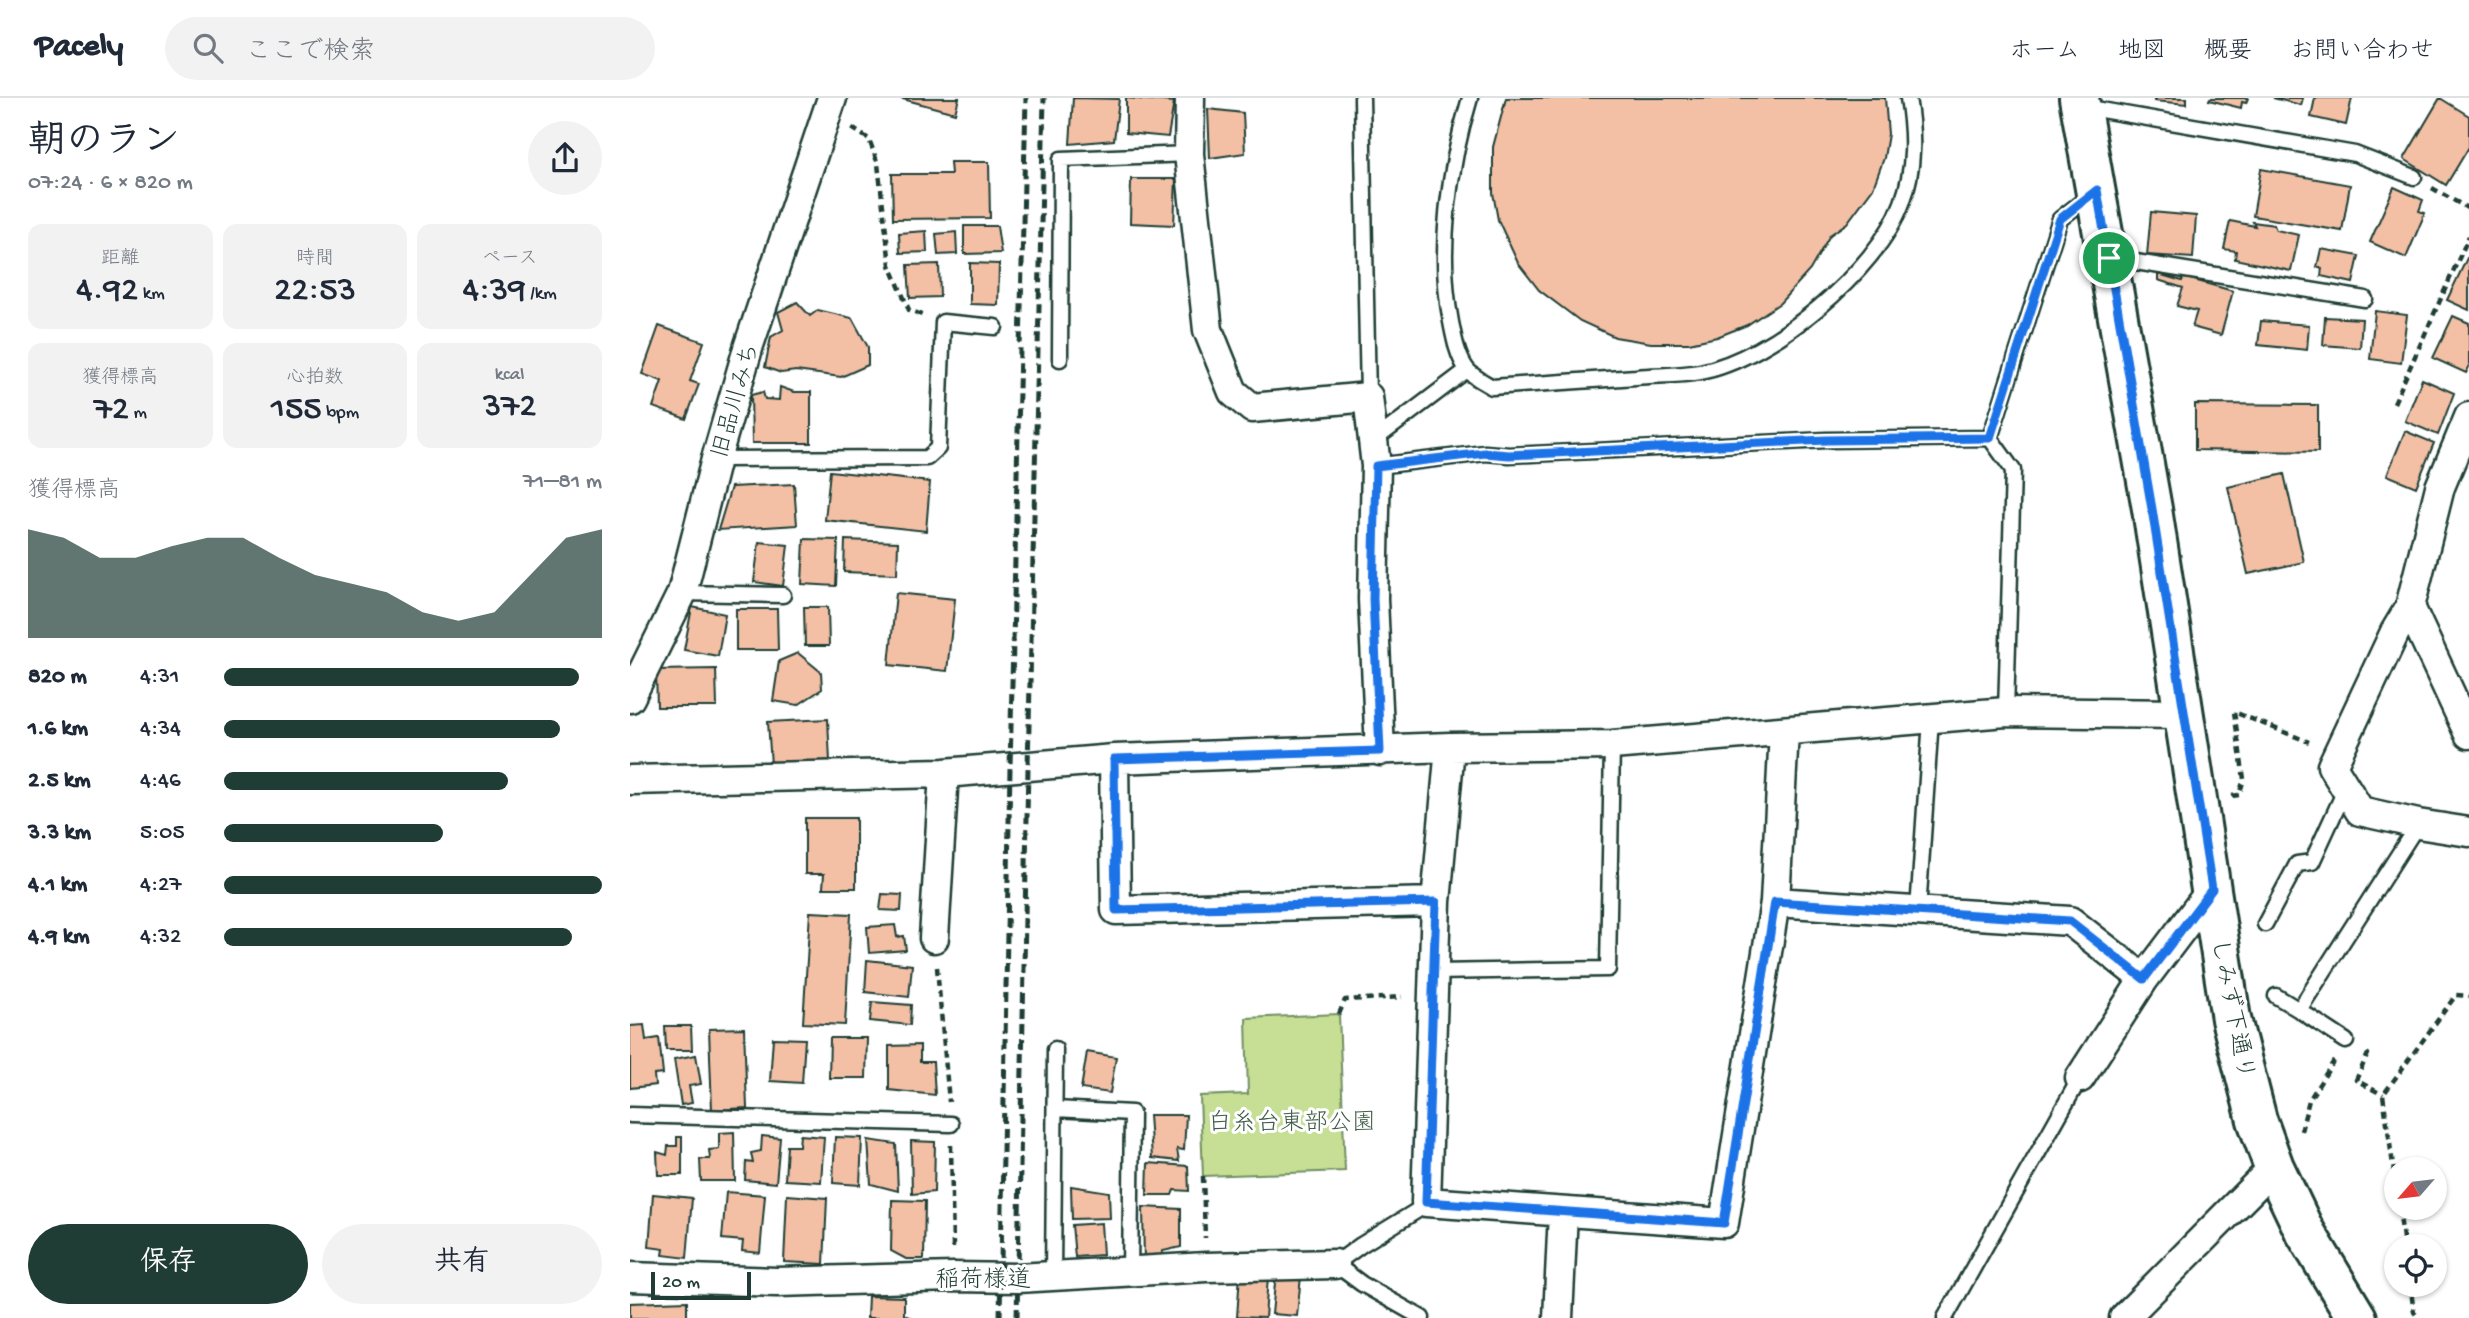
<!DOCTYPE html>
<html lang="ja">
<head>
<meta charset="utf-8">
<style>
  :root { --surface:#fff; --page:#f2f2f3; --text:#1f2937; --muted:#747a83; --line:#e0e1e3; --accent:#1f3d34 }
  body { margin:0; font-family:"Gochi Hand","Klee One",sans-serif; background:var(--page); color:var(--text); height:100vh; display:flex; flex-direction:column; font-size:26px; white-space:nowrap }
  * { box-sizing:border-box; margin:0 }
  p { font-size:23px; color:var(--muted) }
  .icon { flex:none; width:38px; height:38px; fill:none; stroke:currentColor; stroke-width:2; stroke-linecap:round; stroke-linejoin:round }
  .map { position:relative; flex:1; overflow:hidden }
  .details { display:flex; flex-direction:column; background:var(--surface); width:630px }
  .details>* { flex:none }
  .needle { width:46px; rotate:242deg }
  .controls { position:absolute; left:1754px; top:1059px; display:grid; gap:14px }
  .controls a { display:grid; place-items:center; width:63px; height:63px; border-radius:50%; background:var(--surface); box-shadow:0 2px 5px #0004; font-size:35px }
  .scale { position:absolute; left:21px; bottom:18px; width:100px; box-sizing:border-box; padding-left:7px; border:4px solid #1f3d34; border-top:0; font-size:19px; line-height:24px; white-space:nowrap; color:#1f3d34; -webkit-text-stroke:5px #fff; paint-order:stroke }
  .pin { position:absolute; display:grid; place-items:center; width:60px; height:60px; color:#fff; margin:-30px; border:4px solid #fff; border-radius:50%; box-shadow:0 2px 7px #0007 }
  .round { display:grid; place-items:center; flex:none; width:74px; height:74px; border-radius:37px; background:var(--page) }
  .summary { display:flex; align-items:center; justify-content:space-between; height:119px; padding:0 28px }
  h1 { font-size:38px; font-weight:600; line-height:52px }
  .metrics { display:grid; grid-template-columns:repeat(3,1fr); gap:10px; height:119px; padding:7px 28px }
  .metrics div { display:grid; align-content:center; border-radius:14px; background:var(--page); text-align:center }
  .metrics b { font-size:35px; font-weight:600 }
  .metrics small { font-size:19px; font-weight:400 }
  .metrics p { font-size:19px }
  .chart { height:196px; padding:14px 28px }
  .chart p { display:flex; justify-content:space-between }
  .chart svg { width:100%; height:126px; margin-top:7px; fill:var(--accent); opacity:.7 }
  .button { display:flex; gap:14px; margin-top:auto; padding:14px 28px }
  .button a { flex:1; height:80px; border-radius:42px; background:var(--accent); color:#fff; font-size:28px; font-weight:600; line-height:80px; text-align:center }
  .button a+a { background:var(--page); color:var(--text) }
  ul { padding:0 28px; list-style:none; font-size:23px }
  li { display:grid; grid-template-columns:112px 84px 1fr; align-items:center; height:52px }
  li i { height:18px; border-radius:9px; background:var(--accent) }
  header { display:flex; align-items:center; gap:42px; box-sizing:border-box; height:98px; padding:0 35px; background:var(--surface); border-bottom:2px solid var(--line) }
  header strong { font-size:33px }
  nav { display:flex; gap:38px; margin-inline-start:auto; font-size:24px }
  .search { width:490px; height:63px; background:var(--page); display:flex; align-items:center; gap:18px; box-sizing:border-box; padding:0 24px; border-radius:38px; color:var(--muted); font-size:26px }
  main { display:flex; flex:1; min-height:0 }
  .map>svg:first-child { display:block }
  .green { fill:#c6df95; stroke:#728e64; stroke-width:2 }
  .building { fill:#f3c0a5; stroke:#1f3d34; stroke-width:2 }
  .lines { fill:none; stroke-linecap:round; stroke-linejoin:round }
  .lane-casing { stroke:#1f3d34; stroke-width:19 }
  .street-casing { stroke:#1f3d34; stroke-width:33 }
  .secondary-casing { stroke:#1f3d34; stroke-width:44 }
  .path { stroke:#1f3d34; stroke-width:4.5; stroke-dasharray:7 5; stroke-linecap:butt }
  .lane { stroke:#fff; stroke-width:14 }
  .street { stroke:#fff; stroke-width:28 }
  .secondary { stroke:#fff; stroke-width:38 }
  .rail { stroke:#1f3d34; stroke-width:5; stroke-dasharray:10 5; stroke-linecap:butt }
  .route-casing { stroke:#fff; stroke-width:14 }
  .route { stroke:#1a73e8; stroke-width:9 }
  .labels { text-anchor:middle; stroke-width:6; stroke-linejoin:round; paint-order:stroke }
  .street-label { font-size:24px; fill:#1f3d34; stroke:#fff }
  .park-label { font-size:24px; fill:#405d47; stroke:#fff }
</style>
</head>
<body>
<header>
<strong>Pacely</strong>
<div class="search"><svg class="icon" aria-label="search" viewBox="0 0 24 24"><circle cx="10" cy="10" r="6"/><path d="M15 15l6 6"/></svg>ここで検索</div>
<nav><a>ホーム</a><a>地図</a><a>概要</a><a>お問い合わせ</a></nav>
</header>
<main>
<section class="details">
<div class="summary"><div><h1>朝のラン</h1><p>07:24 · 6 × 820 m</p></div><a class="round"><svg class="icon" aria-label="share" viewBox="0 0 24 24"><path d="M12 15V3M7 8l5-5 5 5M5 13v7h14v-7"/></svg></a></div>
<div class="metrics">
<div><p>距離</p><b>4.92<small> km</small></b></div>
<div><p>時間</p><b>22:53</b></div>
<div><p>ペース</p><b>4:39<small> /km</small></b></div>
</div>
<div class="metrics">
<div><p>獲得標高</p><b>72<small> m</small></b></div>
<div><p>心拍数</p><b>155<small> bpm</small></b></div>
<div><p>kcal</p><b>372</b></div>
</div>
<div class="chart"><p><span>獲得標高</span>71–81 m</p>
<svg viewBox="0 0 160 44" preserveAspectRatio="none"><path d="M0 44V6L10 9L20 16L30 16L40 12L50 9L60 9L70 16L80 22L90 25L100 28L110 35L120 38L130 35L140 22L150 9L160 6V44z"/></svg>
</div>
<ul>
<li><b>820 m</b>4:31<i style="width:94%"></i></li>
<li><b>1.6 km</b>4:34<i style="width:89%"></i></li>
<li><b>2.5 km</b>4:46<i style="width:75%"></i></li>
<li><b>3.3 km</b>5:05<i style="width:58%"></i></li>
<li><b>4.1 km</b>4:27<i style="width:100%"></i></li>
<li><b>4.9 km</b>4:32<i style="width:92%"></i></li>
</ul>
<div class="button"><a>保存</a><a>共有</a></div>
</section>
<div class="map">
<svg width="1839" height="1220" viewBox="0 0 1839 1220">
  <rect width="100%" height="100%" fill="#fff"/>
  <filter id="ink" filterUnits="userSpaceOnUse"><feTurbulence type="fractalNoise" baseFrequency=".0143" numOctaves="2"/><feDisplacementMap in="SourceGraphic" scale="14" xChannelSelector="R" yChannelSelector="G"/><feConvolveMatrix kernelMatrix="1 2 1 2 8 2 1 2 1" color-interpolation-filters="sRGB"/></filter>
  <g filter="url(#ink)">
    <path class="green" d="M 709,916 L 715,1073 L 573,1078 L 570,998 L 618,996 L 616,920 Z"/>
    <path class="building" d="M 269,0 L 329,0 L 325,15 Z
      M 443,0 L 489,1 L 484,42 L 440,46 Z
      M 496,0 L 544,4 L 538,39 L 496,35 Z
      M 876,0 L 1255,0 L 1258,36 L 1254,60 L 1243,90 L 1217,125 L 1200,137 L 1180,172 L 1150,205 L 1117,227 L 1087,239 L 1059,245 L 1021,245 L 985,239 L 950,223 L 909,192 L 888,165 L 868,122 L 863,95 L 863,49 Z
      M 1524,0 L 1557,0 L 1557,6 L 1524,3 Z
      M 1580,0 L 1618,0 L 1616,5 L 1612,4 L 1611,10 L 1579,2 Z
      M 1643,0 L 1673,0 L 1671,7 Z
      M 1685,0 L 1722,0 L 1716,27 L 1681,19 Z
      M 1810,0 L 1839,18 L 1839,49 L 1816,87 L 1774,61 Z
      M 578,11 L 613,15 L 615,55 L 580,60 Z
      M 320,64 L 359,64 L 360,120 L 263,121 L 262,76 L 321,76 Z
      M 1631,71 L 1720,87 L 1712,133 L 1623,118 Z
      M 501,81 L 546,81 L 544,127 L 500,125 Z
      M 1764,89 L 1793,102 L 1789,113 L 1795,115 L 1776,160 L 1740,144 Z
      M 1521,114 L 1566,118 L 1563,160 L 1517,157 Z
      M 1600,123 L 1625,128 L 1623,124 L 1644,127 L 1646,132 L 1669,137 L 1661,173 L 1605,161 L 1606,153 L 1594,151 Z
      M 334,128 L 367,128 L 371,155 L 334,156 Z
      M 296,133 L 297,154 L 270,155 L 269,135 Z
      M 326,134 L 327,156 L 308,157 L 306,136 Z
      M 1691,151 L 1729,158 L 1723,185 L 1691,178 L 1692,170 L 1687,169 Z
      M 1837,160 L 1839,161 L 1839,212 L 1817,202 Z
      M 340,165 L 369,166 L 368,207 L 340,206 Z
      M 309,166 L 310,199 L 280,200 L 278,167 Z
      M 1528,176 L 1552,183 L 1553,179 L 1603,193 L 1591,237 L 1562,229 L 1567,213 L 1547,208 L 1553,190 L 1528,182 Z
      M 167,204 L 180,218 L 188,212 L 222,220 L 238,249 L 238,267 L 211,279 L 166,273 L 151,275 L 135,269 L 141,239 L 153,232 L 148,214 Z
      M 1745,213 L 1777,217 L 1771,265 L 1740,261 Z
      M 1823,218 L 1839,225 L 1839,269 L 1836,275 L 1803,260 Z
      M 1695,219 L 1732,221 L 1730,250 L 1693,247 Z
      M 1631,223 L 1679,227 L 1677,252 L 1628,247 Z
      M 29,228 L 74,244 L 60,283 L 69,286 L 56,321 L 23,309 L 32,283 L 12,276 Z
      M 1792,281 L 1824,295 L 1808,337 L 1775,323 Z
      M 150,289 L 164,294 L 181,294 L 181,345 L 122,345 L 121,297 L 133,294 L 135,301 L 149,302 Z
      M 1565,306 L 1688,307 L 1688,354 L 1565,352 Z
      M 1775,333 L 1804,345 L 1786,389 L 1757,377 Z
      M 200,373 L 300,384 L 296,433 L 195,422 Z
      M 1654,376 L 1674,464 L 1618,476 L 1598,389 Z
      M 164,386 L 167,427 L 88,432 L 101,389 Z
      M 174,441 L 208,442 L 206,488 L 172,486 Z
      M 215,442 L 268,444 L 267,476 L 214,474 Z
      M 129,444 L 158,447 L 153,488 L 124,484 Z
      M 266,495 L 325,501 L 317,573 L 259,567 Z
      M 62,509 L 95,516 L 88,558 L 54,552 Z
      M 174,509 L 198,509 L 199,548 L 175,548 Z
      M 106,511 L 147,511 L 148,552 L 106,552 Z
      M 168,555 L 191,574 L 192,591 L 168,607 L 143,603 L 149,563 Z
      M 86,571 L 87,609 L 27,609 L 26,572 Z
      M 198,621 L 200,664 L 141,667 L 138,624 Z
      M 175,720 L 226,720 L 226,790 L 193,790 L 194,776 L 175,776 Z
      M 252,796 L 272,797 L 271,813 L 250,812 Z
      M 180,814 L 221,816 L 215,927 L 173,925 Z
      M 265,827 L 267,839 L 274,838 L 276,852 L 239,855 L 237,829 Z
      M 237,862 L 282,867 L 279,899 L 235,894 Z
      M 242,904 L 281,907 L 280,927 L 240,923 Z
      M 14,927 L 16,942 L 29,940 L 33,976 L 24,977 L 25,987 L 0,990 L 0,928 Z
      M 35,928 L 61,928 L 62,952 L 36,952 Z
      M 114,930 L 117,1010 L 82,1012 L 79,931 Z
      M 143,940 L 175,941 L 172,985 L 140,983 Z
      M 200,940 L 237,940 L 236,980 L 199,980 Z
      M 290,947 L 290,964 L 303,964 L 305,997 L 259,992 L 259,948 Z
      M 457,954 L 486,959 L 480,995 L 451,991 Z
      M 66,957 L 71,986 L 59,988 L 62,1005 L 51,1007 L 44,961 Z
      M 519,1017 L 556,1017 L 554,1052 L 547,1051 L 549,1063 L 522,1060 Z
      M 104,1034 L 105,1083 L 71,1083 L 70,1061 L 80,1061 L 79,1052 L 89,1051 L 89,1035 Z
      M 170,1037 L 194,1039 L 191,1084 L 155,1082 L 157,1048 L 169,1048 Z
      M 132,1038 L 150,1040 L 146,1085 L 115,1082 L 116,1064 L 123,1065 L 121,1055 L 131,1053 Z
      M 47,1039 L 52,1039 L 52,1077 L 28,1077 L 27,1054 L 37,1057 L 38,1048 L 47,1048 Z
      M 205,1039 L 232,1040 L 230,1087 L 203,1085 Z
      M 238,1042 L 266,1046 L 268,1093 L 241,1086 Z
      M 281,1043 L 305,1044 L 304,1094 L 282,1096 Z
      M 518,1065 L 558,1068 L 559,1093 L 544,1092 L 542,1097 L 517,1097 Z
      M 441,1088 L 479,1094 L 480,1120 L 442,1121 Z
      M 96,1094 L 135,1097 L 130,1155 L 112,1153 L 113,1143 L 92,1141 Z
      M 23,1096 L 62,1100 L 57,1160 L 33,1157 L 34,1151 L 19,1149 Z
      M 157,1097 L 197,1100 L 194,1166 L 154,1164 Z
      M 262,1102 L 295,1103 L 294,1161 L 276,1161 L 261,1153 Z
      M 513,1109 L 551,1111 L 551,1149 L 533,1153 L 531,1161 L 514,1164 Z
      M 471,1125 L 473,1157 L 445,1159 L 442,1127 Z
      M 646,1175 L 671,1178 L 667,1218 L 642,1216 Z
      M 610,1176 L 638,1178 L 635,1220 L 607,1219 Z
      M 238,1198 L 274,1199 L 274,1217 L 281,1220 L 237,1220 Z
      M 57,1203 L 57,1220 L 0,1220 L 0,1205 Z"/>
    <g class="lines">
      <g class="lane-casing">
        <path id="lane" d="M 732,0 L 738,299
          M 840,0 C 819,69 807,153 821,224 C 824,239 827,257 836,270 C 841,278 854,284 862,289 C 910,286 958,282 1006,279 C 1027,277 1049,278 1070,274 C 1141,261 1247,173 1272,105 C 1285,70 1284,36 1278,0
          M 1454,9 L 1725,56 L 1784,79
          M 1481,160 L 1735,201
          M 430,261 L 431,61 L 559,56
          M 1360,340 L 1430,121 L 1463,95
          M 743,343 L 837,272
          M 86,361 L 297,360 L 308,350 L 313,224 L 365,229
          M 746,368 L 855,355 L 879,357 L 1196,342 L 1360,340 L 1383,372 L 1376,614
          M 52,495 L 153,497
          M 1288,813 L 1301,621
          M 1635,826 L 1667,766 L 1682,764 L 1716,690
          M 805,874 L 978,871 L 982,647
          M 1646,898 L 1669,912
          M 1716,943 L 1669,912 L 1788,726
          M 425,1011 L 502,1015 L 500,1174
          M 0,1017 L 321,1026
          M 423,1179 L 425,951
          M 792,1220 L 732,1186 L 705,1166 L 731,1147 L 788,1112 L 796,1104
          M 1315,1220 L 1450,980"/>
      </g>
      <g class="street-casing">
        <path id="street" d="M 560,0 L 559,56 L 578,232 L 603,294 L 622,310 L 738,299 L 746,368 L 743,501 L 750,653
          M 1839,319 L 1810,389 L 1780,509 L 1765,534 L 1702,668 L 1730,713 L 1788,726 L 1839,734
          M 1780,509 L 1839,636
          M 0,600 L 52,495 L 86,361 L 119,247 L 202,0
          M 820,649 L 806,804 L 796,1104 L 1094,1125 L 1145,804 L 1154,633
          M 484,661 L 486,812 L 806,804
          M 0,682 L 314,675 L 484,661 L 820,649 L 982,647 L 1376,614 L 1554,616
          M 1145,804 L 1440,823 L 1514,881
          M 304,840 L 314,675
          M 1450,980 L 1514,881 L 1582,791
          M 0,1179 L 147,1184 L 323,1179 L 388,1180 L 576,1169 L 705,1166
          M 928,1220 L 933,1114
          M 1494,1220 L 1644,1069"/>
      </g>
      <g class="secondary-casing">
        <path id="secondary" d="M 1449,0 L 1522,411 L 1601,921 L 1627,1022 L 1644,1069 L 1674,1132 L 1727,1220"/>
      </g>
      <path class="path" d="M 222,30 L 239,41 L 248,66 L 260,167 L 279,212 L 292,217
        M 1802,90 L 1839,111
        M 1764,305 L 1839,138
        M 1602,698 L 1609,697 L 1614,681 L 1604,614 L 1679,644
        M 307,869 L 319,1004
        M 709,916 L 715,902 L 772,899
        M 1737,955 L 1738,956 L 1726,982 L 1753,997
        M 1671,1033 L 1679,1002 L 1704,963
        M 321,1047 L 323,1150
        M 573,1078 L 575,1140
        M 1766,1088 L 1753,997 L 1826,897 L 1839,898
        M 1769,1110 L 1774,1148
        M 1780,1186 L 1784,1214 L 1789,1220"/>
      <use href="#lane" class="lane"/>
      <use href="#street" class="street"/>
      <use href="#secondary" class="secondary"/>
      <path class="rail" d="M 370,1220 L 380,670 L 396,0
        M 387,1220 L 398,669 L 414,0"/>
    </g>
  </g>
  <g class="lines" filter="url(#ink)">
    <g class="route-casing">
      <path id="route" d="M 1467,92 L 1522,411 L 1582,791 L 1514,881 L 1440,823 L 1145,804 L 1094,1125 L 796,1104 L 806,804 L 486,812 L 484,661 L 750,653 L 743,501 L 746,368 L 855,355 L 879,357 L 1196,342 L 1360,340 L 1430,121 Z"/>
    </g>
    <use href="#route" class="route"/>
  </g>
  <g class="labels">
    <g class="street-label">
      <text transform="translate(104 302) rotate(-74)" y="8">旧品川みち</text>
      <text transform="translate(1604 911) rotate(79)" y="8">しみず下通り</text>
      <text x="353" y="1188">稲荷様道</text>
    </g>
    <g class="park-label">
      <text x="662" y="1031">白糸台東部公園</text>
    </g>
  </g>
</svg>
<div class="controls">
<a><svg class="needle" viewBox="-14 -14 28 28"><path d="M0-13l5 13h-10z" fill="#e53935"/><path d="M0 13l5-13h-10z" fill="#747a83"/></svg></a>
<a><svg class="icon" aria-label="locate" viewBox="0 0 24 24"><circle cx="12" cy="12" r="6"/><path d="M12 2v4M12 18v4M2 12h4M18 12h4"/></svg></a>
</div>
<div class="scale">20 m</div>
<div class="pin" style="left:1479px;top:160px;background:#1e9e55"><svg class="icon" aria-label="arrive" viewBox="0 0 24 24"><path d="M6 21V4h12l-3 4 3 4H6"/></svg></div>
</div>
</main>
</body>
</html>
